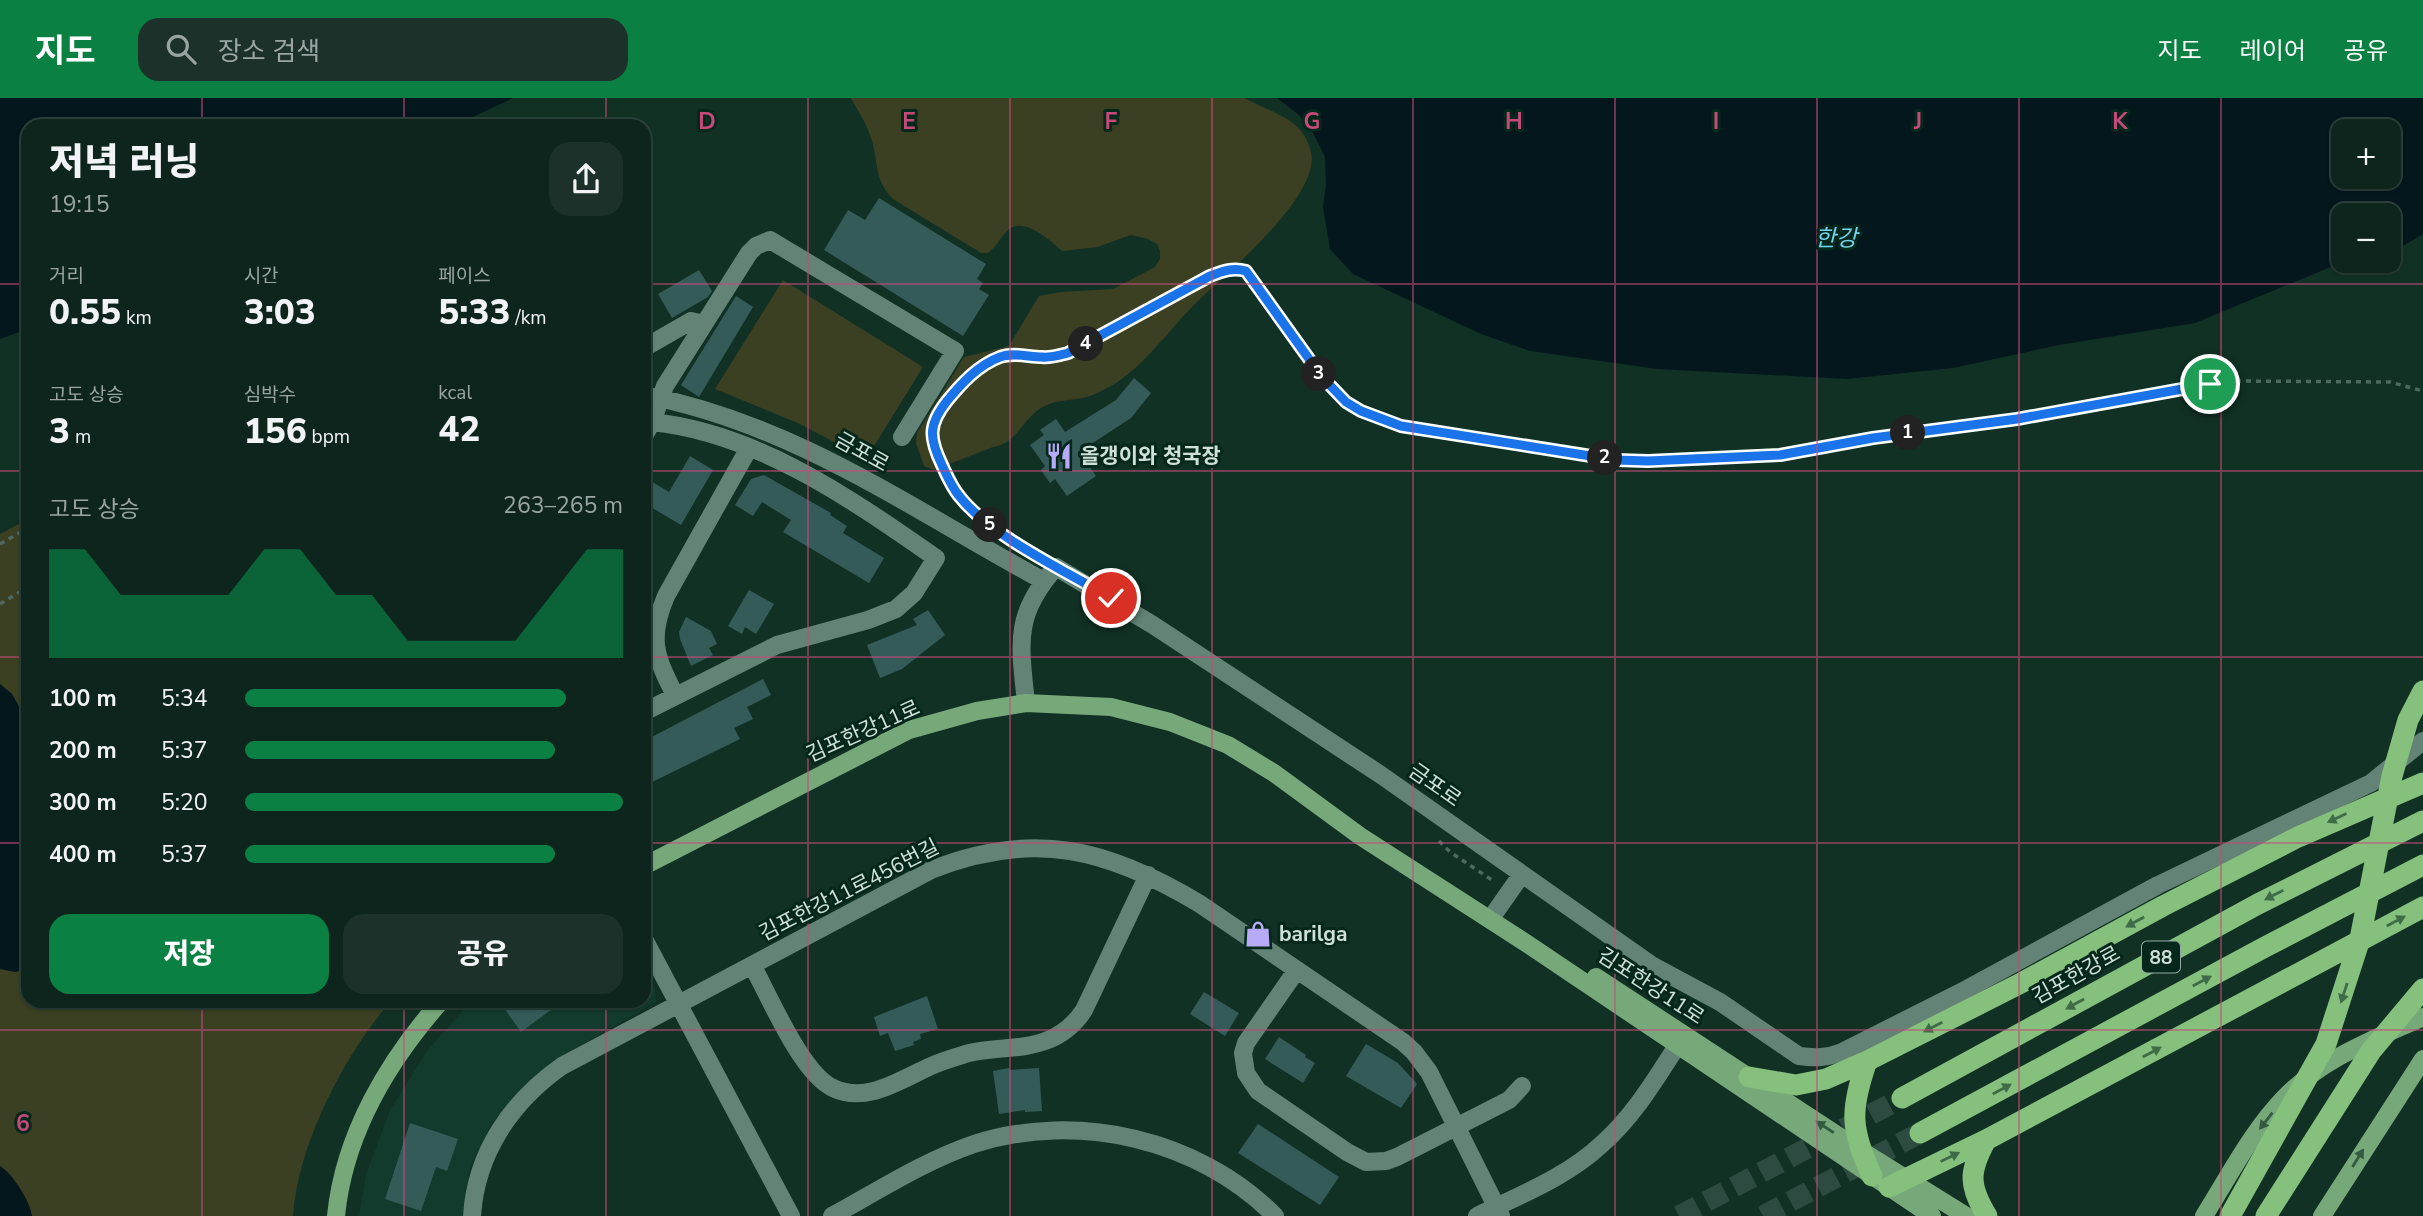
<!DOCTYPE html>
<html lang="ko">
<head>
<meta charset="utf-8">
<style>
  :root { --surface:#0d251c; --page:#1b3129; --text:#f1f3f6; --muted:#9aa5a3; --line:#2d423b; --accent:#0b8043 }
  body { margin:0; font-family:"Nunito Sans","Noto Sans KR",sans-serif; background:var(--page); color:var(--text); height:100vh; display:flex; flex-direction:column; font-size:26px; white-space:nowrap }
  * { box-sizing:border-box; margin:0 }
  p { font-size:23px; color:var(--muted) }
  .icon { flex:none; width:38px; height:38px; fill:none; stroke:currentColor; stroke-width:2; stroke-linecap:round; stroke-linejoin:round }
  .map { position:relative; flex:1; overflow:hidden }
  .details { position:absolute; left:21px; top:21px; width:630px; height:889px; display:flex; flex-direction:column; background:var(--surface); border-radius:21px; box-shadow:0 2px 5px #0004,0 0 0 2px var(--line) }
  .details>* { flex:none }
  .controls { position:absolute; left:2331px; top:21px; display:grid; gap:14px }
  .controls a { display:grid; place-items:center; width:70px; height:70px; border-radius:14px; background:var(--surface); box-shadow:0 2px 5px #0004,0 0 0 2px var(--line); font-size:35px }
  .pin { position:absolute; display:grid; place-items:center; width:60px; height:60px; color:#fff; margin:-30px; border:4px solid #fff; border-radius:50%; box-shadow:0 2px 7px #0007 }
  .km { position:absolute; width:35px; height:35px; margin:-18px; border-radius:50%; background:#222; color:#fff; font-size:19px; line-height:35px; text-align:center }
  .round { display:grid; place-items:center; flex:none; width:74px; height:74px; border-radius:21px; background:var(--page) }
  .overview { display:flex; align-items:center; justify-content:space-between; height:119px; padding:0 28px }
  h1 { font-size:38px; font-weight:800; line-height:52px }
  .figures { display:grid; grid-template-columns:repeat(3,1fr); gap:10px; height:119px; padding:7px 28px }
  .figures div { display:grid; align-content:center }
  .figures b { font-size:35px; font-weight:800 }
  .figures small { font-size:19px; font-weight:400 }
  .figures p { font-size:19px }
  .chart { height:196px; padding:14px 28px }
  .chart p { display:flex; justify-content:space-between }
  .chart svg { width:100%; height:126px; margin-top:7px; fill:var(--accent); opacity:.7 }
  .button { display:flex; gap:14px; margin-top:auto; padding:14px 28px }
  .button a { flex:1; height:80px; border-radius:21px; background:var(--accent); color:#fff; font-size:28px; font-weight:800; line-height:80px; text-align:center }
  .button a+a { background:var(--page); color:var(--text) }
  ul { padding:0 28px; list-style:none; font-size:23px }
  li { display:grid; grid-template-columns:112px 84px 1fr; align-items:center; height:52px }
  li i { height:18px; border-radius:9px; background:var(--accent) }
  header { display:flex; align-items:center; gap:42px; box-sizing:border-box; height:98px; padding:0 35px; background:var(--accent); color:#fff }
  header strong { font-size:33px }
  nav { display:flex; gap:38px; margin-inline-start:auto; font-size:24px }
  .search { width:490px; height:63px; background:var(--page); display:flex; align-items:center; gap:18px; box-sizing:border-box; padding:0 24px; border-radius:21px; color:var(--muted); font-size:26px }
  .map>svg:first-child { display:block }
  .built { fill:#123b2d }
  .green { fill:#3b4023 }
  .water { fill:#04171c; fill-rule:evenodd }
  .building { fill:#355b59 }
  .lines { fill:none; stroke-linecap:round; stroke-linejoin:round }
  .highway-tunnel { stroke:#2d4b40; stroke-width:21; stroke-dasharray:21 10; stroke-linecap:butt }
  .path { stroke:#4e695f; stroke-width:3.5; stroke-dasharray:5 5; stroke-linecap:butt }
  .minor { stroke:#628375; stroke-width:18 }
  .major { stroke:#77a87a; stroke-width:18 }
  .highway { stroke:#85c07d; stroke-width:21 }
  .oneway { fill:#3f6c48 }
  .oneway2 { fill:#335b42 }
  .route-casing { stroke:#fff; stroke-width:14 }
  .route { stroke:#1a73e8; stroke-width:9 }
  .grid { fill:none; stroke:#c54a7a; stroke-width:2; stroke-opacity:0.55 }
  .labels { text-anchor:middle; stroke-width:6; stroke-linejoin:round; paint-order:stroke }
  .shield { fill:#06271c; stroke:#92a8a0; stroke-width:2 }
  .shield-label { font-size:19px; font-weight:bold; fill:#cee0d8 }
  .street-label { font-size:21px; fill:#cee0d8; stroke:#06271c }
  .poi-label { font-size:21px; font-weight:bold; fill:#cee0d8; stroke:#06271c; text-anchor:start }
  .water-label { font-size:23px; font-style:italic; fill:#72d5ee; stroke:#06271c }
  .grid-label { font-size:23px; text-anchor:middle; font-weight:bold; fill:#c54a7a; stroke:#06271c; stroke-width:6; stroke-linejoin:round; paint-order:stroke }
</style>
</head>
<body>
<header>
<strong>지도</strong>
<div class="search"><svg class="icon" aria-label="search" viewBox="0 0 24 24"><circle cx="10" cy="10" r="6"/><path d="M15 15l6 6"/></svg>장소 검색</div>
<nav><a>지도</a><a>레이어</a><a>공유</a></nav>
</header>
<div class="map">
<svg width="2423" height="1118" viewBox="0 0 2423 1118">
  <rect width="100%" height="100%" fill="#113125"/>
  <path class="built" d="M 644,869 L 655,892 L 656,904 L 555,962 L 518,994 L 490,1028 L 470,1069 L 462,1118 L 359,1118 L 366,1077 L 390,1012 L 427,953 L 471,903 L 644,903 Z"/>
  <path class="green" d="M 851,0 L 1244,0 C 1271,15 1303,19 1311,54 C 1321,100 1220,180 1191,210 C 1166,236 1146,265 1116,285 C 1106,291 1093,298 1082,300 C 1067,303 1054,302 1041,310 C 1022,322 1016,346 993,349 L 934,372 L 924,368 L 916,345 L 917,335 L 964,259 L 1009,248 L 1039,198 L 1060,194 L 1113,191 L 1155,169 L 1160,161 L 1160,153 L 1157,146 L 1148,141 L 1131,137 L 1097,149 L 1062,153 C 1050,142 1022,117 1007,133 C 1000,140 996,149 988,155 L 981,155 L 893,101 C 873,81 879,63 871,40 C 867,26 858,13 851,0 Z
    M 783,182 L 923,269 L 866,361 L 798,325 L 715,291 Z
    M 28,421 L 28,903 L 391,903 C 344,957 298,1046 293,1118 L 0,1118 L 0,436 Z"/>
  <path class="water" d="M 0,0 L 513,0 L 454,28 L 28,28 L 28,231 L 0,241 Z
    M 1277,0 L 2423,0 L 2423,136 L 2401,149 L 2389,144 L 2389,117 L 2343,117 L 2345,163 L 2195,225 L 2059,247 L 1953,270 L 1847,281 L 1657,271 L 1530,253 L 1481,236 L 1353,176 L 1330,151 L 1323,109 L 1326,87 L 1325,59 L 1313,35 L 1299,17 ZM 2389,33 L 2389,79 L 2343,79 L 2343,33 Z
    M 0,586 L 12,596 L 28,624 L 28,871 L 15,874 L 0,871 Z
    M 0,1068 C 13,1076 30,1103 32,1118 L 0,1118 Z"/>
  <path class="building" d="M 879,100 L 986,166 L 977,181 L 983,185 L 979,191 L 989,197 L 963,238 L 824,152 L 848,112 L 865,122 Z
    M 699,172 L 712,193 L 708,199 L 672,220 L 658,196 Z
    M 736,198 L 753,209 L 699,299 L 681,287 Z
    M 1134,280 L 1151,295 L 1131,320 L 1079,354 L 1096,378 L 1067,398 L 1055,381 L 1050,385 L 1041,372 L 1045,368 L 1030,347 L 1044,337 L 1040,332 L 1056,321 L 1065,334 L 1116,302 Z
    M 690,358 L 713,372 L 681,427 L 644,405 L 644,379 L 669,394 Z
    M 764,377 L 831,415 L 830,417 L 847,428 L 843,435 L 884,460 L 869,485 L 783,434 L 791,422 L 762,404 L 753,418 L 735,407 L 751,381 Z
    M 749,492 L 774,506 L 756,536 L 745,529 L 742,536 L 728,528 Z
    M 928,512 L 945,537 L 902,571 L 880,580 L 867,547 L 917,527 L 913,521 Z
    M 686,519 L 711,533 L 717,546 L 709,550 L 713,557 L 691,568 L 680,541 L 679,534 Z
    M 763,581 L 771,597 L 747,609 L 753,621 L 734,630 L 740,641 L 644,688 L 644,643 Z
    M 1204,894 L 1239,915 L 1225,938 L 1190,916 Z
    M 927,898 L 938,931 L 920,936 L 921,941 L 913,944 L 914,947 L 895,953 L 888,935 L 880,938 L 874,919 Z
    M 499,903 L 563,903 L 521,934 Z
    M 1279,939 L 1306,957 L 1305,959 L 1315,965 L 1303,985 L 1265,961 Z
    M 1366,946 L 1398,965 L 1417,986 L 1401,1010 L 1346,978 Z
    M 1009,970 L 1010,972 L 1039,970 L 1042,1013 L 1025,1014 L 1025,1012 L 999,1016 L 993,973 Z
    M 410,1025 L 458,1041 L 447,1073 L 436,1069 L 421,1113 L 385,1101 Z
    M 1258,1026 L 1339,1079 L 1320,1107 L 1238,1055 Z"/>
  <g class="lines">
    <path class="highway-tunnel" d="M 1679,1118 L 1902,1000
      M 1763,1118 L 1920,1035"/>
    <path class="path" d="M 951,299 C 964,283 983,263 1003,258 C 1023,253 1043,263 1068,255 L 1210,178 C 1227,171 1240,166 1253,181 L 1322,279 L 1346,304 L 1361,313 L 1401,328 L 1616,362 L 1648,363 L 1780,357 L 1873,340 L 2016,321 L 2175,291 L 2236,283 L 2390,284 L 2423,293
      M 932,328 C 931,342 935,354 941,366 C 960,404 978,419 1013,442
      M 0,446 L 28,430
      M 0,506 L 28,489
      M 1439,743 L 1450,754 L 1495,784"/>
    <path class="minor" d="M 644,250 L 691,223 L 704,226
      M 644,297 C 795,326 911,411 1044,483
      M 652,324 L 665,288 L 749,155 L 756,148 L 770,142 L 955,253 L 902,339
      M 644,338 L 652,324 C 758,335 851,401 936,460 L 914,495 L 896,511 L 868,522 L 777,547 L 644,614
      M 675,597 C 655,558 648,540 666,498 L 749,350
      M 1026,605 C 1020,546 1013,517 1056,469 L 1153,527 L 1381,677 L 1653,868 L 1720,904 L 1799,958 C 1815,960 1827,960 1842,954 L 1967,891 L 2158,787 L 2371,685 L 2423,643
      M 1496,813 L 1522,776
      M 644,841 L 791,1118
      M 752,867 C 770,899 801,975 833,990 C 866,1006 900,982 929,969 C 941,963 956,959 969,955 C 995,949 1023,952 1048,942 C 1063,936 1075,926 1084,912 L 1148,777
      M 1296,873 L 1246,945 L 1243,955 L 1246,975 L 1258,993 L 1347,1054 L 1366,1064 L 1386,1063 L 1397,1059 L 1509,1002 L 1522,988
      M 472,1118 C 476,1055 511,1004 562,968 L 931,772 C 1034,731 1109,751 1200,806 L 1403,944 L 1414,954 L 1429,974 L 1501,1118
      M 832,1118 C 878,1093 924,1063 974,1046 C 1077,1013 1199,1041 1275,1118
      M 1477,1118 C 1520,1097 1567,1079 1602,1046 C 1633,1019 1655,982 1677,948"/>
    <path class="major" d="M 644,768 L 909,632 L 977,613 L 1026,605 L 1111,609 L 1170,624 L 1228,647 L 1274,675 L 1360,738 L 1529,847 L 1932,1118
      M 1596,879 L 1860,1052 L 1966,1118
      M 336,1118 C 344,1037 388,963 441,903
      M 2204,1118 C 2229,1078 2252,1033 2285,999 C 2323,960 2375,941 2423,919
      M 2322,1118 L 2423,961"/>
    <path class="highway" d="M 1867,963 C 1850,1011 1850,1031 1872,1078
      M 1749,979 L 1796,987 L 1826,981 L 1867,963 L 2023,884 L 2163,808 L 2298,739 L 2423,685
      M 1902,1000 L 2258,806 L 2423,723
      M 1920,1035 L 2265,849 L 2423,767
      M 1986,1042 C 1969,1073 1968,1087 1987,1118
      M 1889,1089 L 1986,1042 L 2423,809
      M 2230,1118 L 2326,946 L 2360,841 L 2392,678 L 2408,622 L 2423,593
      M 2266,1118 L 2371,953 L 2423,891"/>
  </g>
  <defs><path id="oneway-solid" d="M-6-.8H1V-3.2L6.5 0L1 3.2V.8H-6Z" transform="scale(1.75)"/></defs>
  <g class="oneway">
    <use href="#oneway-solid" transform="translate(2337 720) rotate(155)"/>
    <use href="#oneway-solid" transform="translate(2274 797) rotate(153)"/>
    <use href="#oneway-solid" transform="translate(2396 823) rotate(-28)"/>
    <use href="#oneway-solid" transform="translate(2135 824) rotate(151)"/>
    <use href="#oneway-solid" transform="translate(2202 883) rotate(-28)"/>
    <use href="#oneway-solid" transform="translate(2344 895) rotate(108)"/>
    <use href="#oneway-solid" transform="translate(2075 906) rotate(151)"/>
    <use href="#oneway-solid" transform="translate(1933 929) rotate(153)"/>
    <use href="#oneway-solid" transform="translate(2152 954) rotate(-28)"/>
    <use href="#oneway-solid" transform="translate(2002 991) rotate(-28)"/>
    <use href="#oneway-solid" transform="translate(1950 1059) rotate(-26)"/>
  </g>
  <g class="oneway2">
    <use href="#oneway-solid" transform="translate(2266 1023) rotate(128)"/>
    <use href="#oneway-solid" transform="translate(1825 1029) rotate(-147)"/>
    <use href="#oneway-solid" transform="translate(2358 1060) rotate(-58)"/>
  </g>
  <g class="lines">
    <g class="route-casing">
      <path id="route" d="M 1111,500 C 1066,473 992,439 960,399 C 952,390 947,378 942,367 C 929,340 928,327 947,303 C 961,286 978,267 1000,259 C 1013,254 1029,259 1042,259 C 1051,260 1060,257 1068,255 L 1210,178 C 1223,173 1233,169 1246,173 L 1322,279 L 1346,304 L 1361,313 L 1401,328 L 1616,362 L 1648,363 L 1780,357 L 1873,340 L 2017,321 L 2210,286"/>
    </g>
    <use href="#route" class="route"/>
  </g>
  <path class="grid" d="M 202,0 L 202,28M 404,0 L 404,28M 606,0 L 606,28M 808,0 L 808,1118M 1010,0 L 1010,1118M 1212,0 L 1212,1118M 1413,0 L 1413,1118M 1615,0 L 1615,1118M 1817,0 L 1817,1118M 2019,0 L 2019,1118M 2221,0 L 2221,1118M 0,186 L 28,186M 644,186 L 2423,186M 0,373 L 28,373M 644,373 L 2423,373M 0,559 L 28,559M 644,559 L 2423,559M 0,745 L 28,745M 644,745 L 2423,745M 202,903 L 202,1118M 404,903 L 404,1118M 606,903 L 606,1118M 0,932 L 2423,932"/>
  <defs>
    <g id="restaurant-bare" transform="scale(2.1)"><path d="M-5-6h1v4h1v-4h1v4h1v-4h1v5L-1.5 .5V6h-2V.5L-5-1ZM5-6V6H3V1.5H1.5Q1.5-4 5-6Z" fill="#b7abf8" stroke="#06271c" stroke-width="2.5" paint-order="stroke"/></g>
    <g id="shop-bare" transform="scale(2.1)"><path d="M-5-2.5h2.3a2.7 3.5 0 0 1 5.4 0H5L5.5 6h-11ZM-1.5-2.5h3a1.5 2.3 0 0 0-3 0Z" fill="#b7abf8" stroke="#06271c" stroke-width="2.5" paint-order="stroke"/></g>
  </defs>
  <g fill-rule="evenodd">
    <use href="#restaurant-bare" x="1059" y="358"/>
    <use href="#shop-bare" x="1258" y="836"/>
  </g>
  <g class="labels">
    <rect class="shield" x="2142" y="843.5" width="38" height="31" rx="5"/>
    <g class="shield-label">
      <text x="2161" y="866">88</text>
    </g>
    <g class="street-label">
      <text transform="translate(862 354) rotate(29)" y="7">금포로</text>
      <text transform="translate(863 633) rotate(-24)" y="7">김포한강11로</text>
      <text transform="translate(1435 687) rotate(35)" y="7">금포로</text>
      <text transform="translate(849 792) rotate(-27)" y="7">김포한강11로456번길</text>
      <text transform="translate(2076 877) rotate(-29)" y="7">김포한강로</text>
      <text transform="translate(1651 888) rotate(33)" y="7">김포한강11로</text>
    </g>
    <g class="poi-label">
      <text x="1080" y="365">올갱이와 청국장</text>
      <text x="1279" y="843">barilga</text>
    </g>
    <g class="water-label">
      <text x="1836" y="148">한강</text>
    </g>
  </g>
  <g class="grid-label">
    <text x="707" y="31">D</text>
    <text x="909" y="31">E</text>
    <text x="1111" y="31">F</text>
    <text x="1312" y="31">G</text>
    <text x="1514" y="31">H</text>
    <text x="1716" y="31">I</text>
    <text x="1918" y="31">J</text>
    <text x="2120" y="31">K</text>
    <text x="23" y="1033">6</text>
  </g>
</svg>
<div class="controls">
<a>+</a>
<a>−</a>
</div>
<div class="pin" style="left:2210px;top:286px;background:#1e9e55"><svg class="icon" aria-label="arrive" viewBox="0 0 24 24"><path d="M6 21V4h12l-3 4 3 4H6"/></svg></div>
<div class="pin" style="left:1111px;top:500px;background:#d93025"><svg class="icon" aria-label="check" viewBox="0 0 24 24"><path d="M5 12l5 5 9-10"/></svg></div>
<b class="km" style="left:1908px;top:335px">1</b>
<b class="km" style="left:1605px;top:360px">2</b>
<b class="km" style="left:1319px;top:276px">3</b>
<b class="km" style="left:1086px;top:246px">4</b>
<b class="km" style="left:990px;top:427px">5</b>
<section class="details">
<div class="overview"><div><h1>저녁 러닝</h1><p>19:15</p></div><a class="round"><svg class="icon" aria-label="share" viewBox="0 0 24 24"><path d="M12 15V3M7 8l5-5 5 5M5 13v7h14v-7"/></svg></a></div>
<div class="figures">
<div><p>거리</p><b>0.55<small> km</small></b></div>
<div><p>시간</p><b>3:03</b></div>
<div><p>페이스</p><b>5:33<small> /km</small></b></div>
</div>
<div class="figures">
<div><p>고도 상승</p><b>3<small> m</small></b></div>
<div><p>심박수</p><b>156<small> bpm</small></b></div>
<div><p>kcal</p><b>42</b></div>
</div>
<div class="chart"><p><span>고도 상승</span>263–265 m</p>
<svg viewBox="0 0 160 44" preserveAspectRatio="none"><path d="M0 44V6L10 6L20 22L30 22L40 22L50 22L60 6L70 6L80 22L90 22L100 38L110 38L120 38L130 38L140 22L150 6L160 6V44z"/></svg>
</div>
<ul>
<li><b>100 m</b>5:34<i style="width:85%"></i></li>
<li><b>200 m</b>5:37<i style="width:82%"></i></li>
<li><b>300 m</b>5:20<i style="width:100%"></i></li>
<li><b>400 m</b>5:37<i style="width:82%"></i></li>
</ul>
<div class="button"><a>저장</a><a>공유</a></div>
</section>
</div>
</body>
</html>
